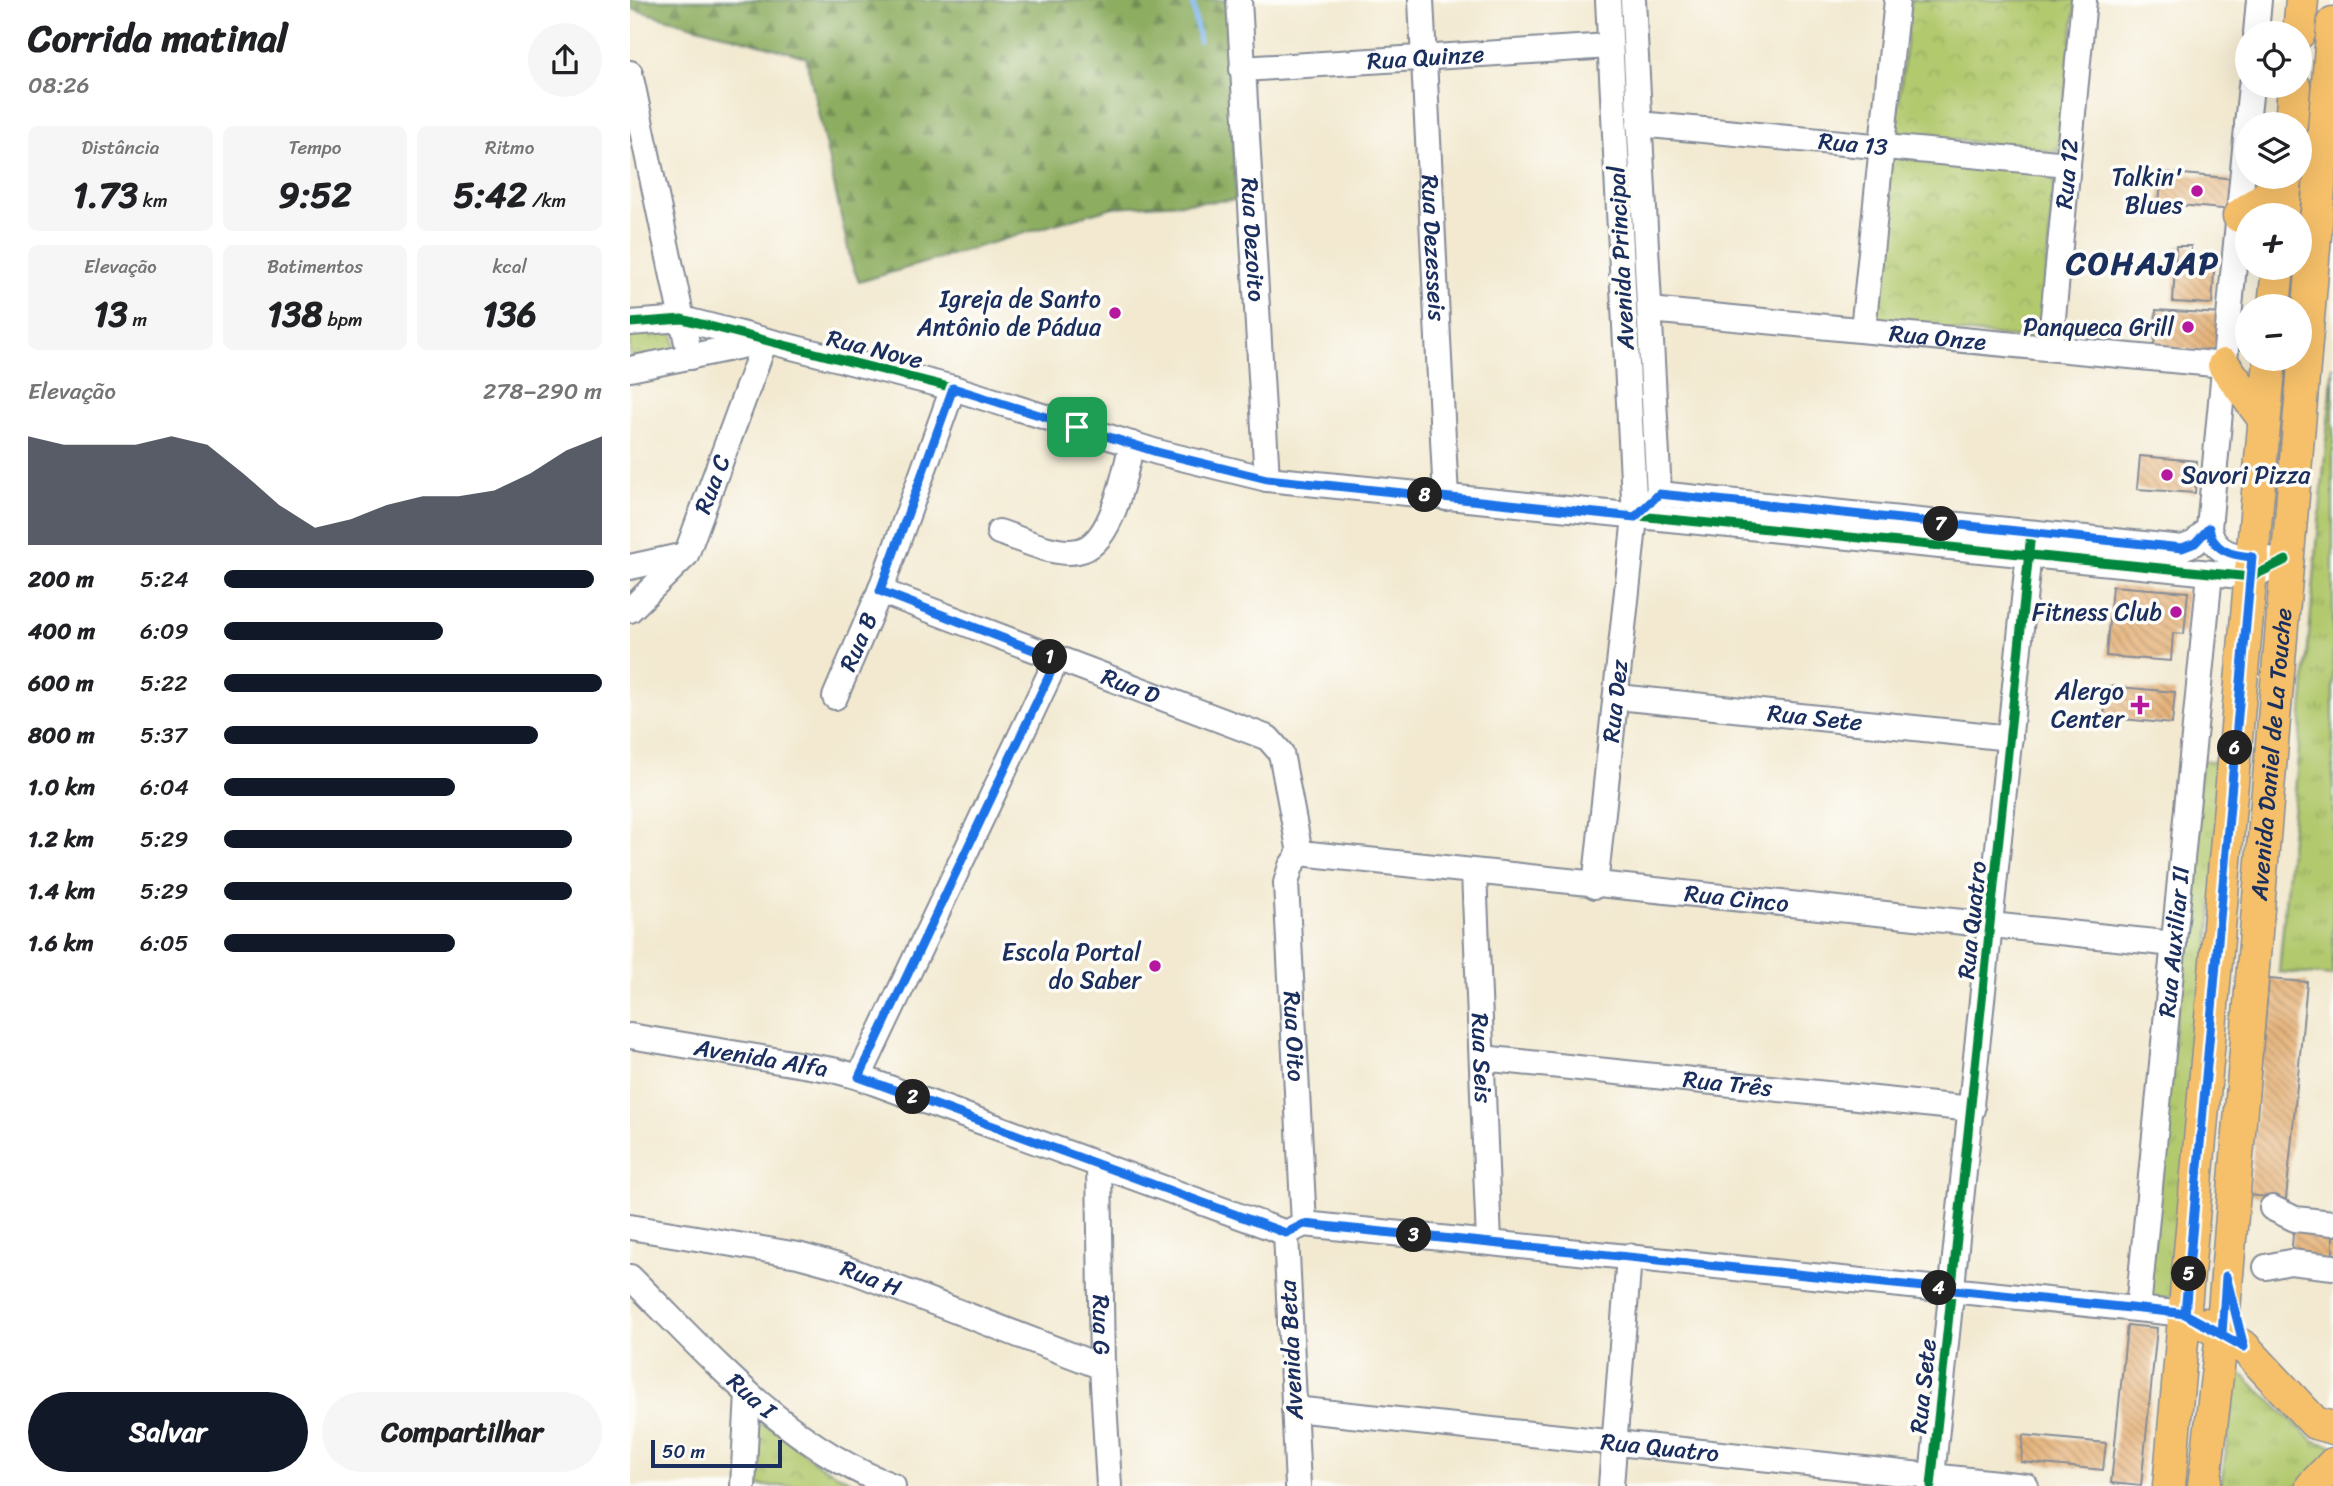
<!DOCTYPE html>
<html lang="pt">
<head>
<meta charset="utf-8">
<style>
  :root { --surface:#fff; --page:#f6f6f6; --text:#202124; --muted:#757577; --accent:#111827 }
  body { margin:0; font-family:Sriracha,sans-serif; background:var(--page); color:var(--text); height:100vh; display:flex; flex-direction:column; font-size:26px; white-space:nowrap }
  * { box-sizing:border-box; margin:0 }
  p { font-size:23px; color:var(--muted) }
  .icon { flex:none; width:38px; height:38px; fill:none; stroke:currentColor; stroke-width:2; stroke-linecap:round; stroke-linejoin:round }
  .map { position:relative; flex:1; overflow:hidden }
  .sheet { display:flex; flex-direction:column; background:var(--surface); width:630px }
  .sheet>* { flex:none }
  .buttons { position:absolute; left:1605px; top:21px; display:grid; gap:14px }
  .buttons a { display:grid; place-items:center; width:77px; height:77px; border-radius:50%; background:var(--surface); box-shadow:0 7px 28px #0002; font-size:35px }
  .scale { position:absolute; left:21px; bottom:18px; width:131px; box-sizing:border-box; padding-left:7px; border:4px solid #1b2f5e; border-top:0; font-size:19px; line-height:24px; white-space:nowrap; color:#1b2f5e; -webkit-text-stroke:5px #fdfcf7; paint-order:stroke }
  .pin { position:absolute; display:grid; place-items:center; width:60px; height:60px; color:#fff; margin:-30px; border-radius:14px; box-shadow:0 4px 10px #0006 }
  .km { position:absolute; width:35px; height:35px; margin:-18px; border-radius:50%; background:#222; color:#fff; font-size:19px; line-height:35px; text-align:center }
  .round { display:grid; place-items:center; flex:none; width:74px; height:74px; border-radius:37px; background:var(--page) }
  .summary { display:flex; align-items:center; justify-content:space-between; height:119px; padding:0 28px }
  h1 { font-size:38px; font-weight:800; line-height:52px }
  .stats { display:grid; grid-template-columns:repeat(3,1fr); gap:10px; height:119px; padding:7px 28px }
  .stats div { display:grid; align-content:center; border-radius:10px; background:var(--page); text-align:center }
  .stats b { font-size:35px; font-weight:800 }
  .stats small { font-size:19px; font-weight:400 }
  .stats p { font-size:19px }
  .chart { height:196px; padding:14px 28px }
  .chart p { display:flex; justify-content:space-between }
  .chart svg { width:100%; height:126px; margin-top:7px; fill:var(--accent); opacity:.7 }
  .button { display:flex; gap:14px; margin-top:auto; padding:14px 28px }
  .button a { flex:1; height:80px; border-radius:42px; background:var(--accent); color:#fff; font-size:28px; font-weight:800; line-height:80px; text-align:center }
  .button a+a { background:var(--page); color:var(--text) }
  ul { padding:0 28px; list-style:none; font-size:23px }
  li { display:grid; grid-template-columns:112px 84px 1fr; align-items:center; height:52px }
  li i { height:18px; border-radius:9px; background:var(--accent) }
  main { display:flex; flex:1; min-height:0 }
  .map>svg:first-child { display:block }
  .grass { fill:url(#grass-tufts); stroke:#667c66; stroke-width:2 }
  .forest { fill:url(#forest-firs); stroke:#546e60; stroke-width:2 }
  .park { fill:url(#park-crowns); stroke:#667c66; stroke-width:2 }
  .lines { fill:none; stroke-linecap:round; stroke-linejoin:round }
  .stream { stroke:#83b9f2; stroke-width:5 }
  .building { fill:url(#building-back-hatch) }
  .minor-casing { stroke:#868c97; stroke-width:28 }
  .major-casing { stroke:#868c97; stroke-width:35 }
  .minor { stroke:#fff; stroke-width:24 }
  .major { stroke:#f6c06b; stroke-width:32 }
  .cycleway-casing { stroke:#fdfcf7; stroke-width:13 }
  .cycleway { stroke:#00873e; stroke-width:9 }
  .route-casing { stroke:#fff; stroke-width:14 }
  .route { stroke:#1a73e8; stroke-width:9 }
  .poi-dot { fill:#b5179e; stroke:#fdfcf7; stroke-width:2.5 }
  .labels { text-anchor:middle; stroke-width:7; stroke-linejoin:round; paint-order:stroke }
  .street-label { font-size:24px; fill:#1b2f5e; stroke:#fdfcf7 }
  .poi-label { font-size:24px; fill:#1b2f5e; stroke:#fdfcf7; text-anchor:end }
  .district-label { font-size:32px; font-weight:bold; letter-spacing:2px; fill:#1b2f5e; stroke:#fdfcf7 }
</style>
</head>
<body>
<main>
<section class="sheet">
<div class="summary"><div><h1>Corrida matinal</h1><p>08:26</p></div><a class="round"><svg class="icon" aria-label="share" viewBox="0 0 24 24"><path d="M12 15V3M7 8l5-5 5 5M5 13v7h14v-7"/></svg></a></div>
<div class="stats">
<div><p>Distância</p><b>1.73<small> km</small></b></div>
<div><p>Tempo</p><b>9:52</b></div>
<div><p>Ritmo</p><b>5:42<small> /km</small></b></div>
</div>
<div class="stats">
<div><p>Elevação</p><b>13<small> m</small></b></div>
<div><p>Batimentos</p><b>138<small> bpm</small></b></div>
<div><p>kcal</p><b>136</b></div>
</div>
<div class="chart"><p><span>Elevação</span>278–290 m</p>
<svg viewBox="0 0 160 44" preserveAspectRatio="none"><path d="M0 44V6L10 9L20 9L30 9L40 6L50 9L60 19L70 30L80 38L90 35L100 30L110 27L120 27L130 25L140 19L150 11L160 6V44z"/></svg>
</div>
<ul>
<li><b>200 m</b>5:24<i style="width:98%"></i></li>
<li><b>400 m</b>6:09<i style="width:58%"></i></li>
<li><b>600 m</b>5:22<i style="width:100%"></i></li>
<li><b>800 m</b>5:37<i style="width:83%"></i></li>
<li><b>1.0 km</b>6:04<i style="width:61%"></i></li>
<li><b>1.2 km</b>5:29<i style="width:92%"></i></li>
<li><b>1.4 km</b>5:29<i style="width:92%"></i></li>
<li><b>1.6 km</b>6:05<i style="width:61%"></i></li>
</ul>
<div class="button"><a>Salvar</a><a>Compartilhar</a></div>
</section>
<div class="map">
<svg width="1703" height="1486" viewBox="0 0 1703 1486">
  <defs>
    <pattern id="grass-tufts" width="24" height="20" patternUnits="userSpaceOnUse" patternTransform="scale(1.75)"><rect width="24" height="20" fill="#b2c96e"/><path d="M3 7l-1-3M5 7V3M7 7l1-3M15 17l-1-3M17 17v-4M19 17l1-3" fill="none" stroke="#98ad62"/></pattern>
    <pattern id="forest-firs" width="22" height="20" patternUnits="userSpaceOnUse" patternTransform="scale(1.75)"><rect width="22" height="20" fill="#8dad61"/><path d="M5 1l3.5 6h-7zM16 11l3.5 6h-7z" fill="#728d53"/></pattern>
    <pattern id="park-crowns" width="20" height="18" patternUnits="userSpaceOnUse" patternTransform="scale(1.75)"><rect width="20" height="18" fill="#b2c96e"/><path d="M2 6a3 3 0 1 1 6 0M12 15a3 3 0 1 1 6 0" fill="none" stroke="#98ad62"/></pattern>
    <pattern id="building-back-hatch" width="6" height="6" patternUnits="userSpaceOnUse" patternTransform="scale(1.75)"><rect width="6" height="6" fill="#e6b47c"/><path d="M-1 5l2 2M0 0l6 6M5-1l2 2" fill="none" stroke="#ba9369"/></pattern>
  </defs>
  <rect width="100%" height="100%" fill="#fdfcf7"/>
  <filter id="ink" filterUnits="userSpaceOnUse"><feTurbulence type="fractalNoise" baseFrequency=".0143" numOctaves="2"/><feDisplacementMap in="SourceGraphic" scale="14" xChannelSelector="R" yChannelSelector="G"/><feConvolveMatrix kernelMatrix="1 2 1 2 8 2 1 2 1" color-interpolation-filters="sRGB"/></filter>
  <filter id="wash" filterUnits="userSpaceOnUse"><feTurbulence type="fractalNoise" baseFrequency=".00686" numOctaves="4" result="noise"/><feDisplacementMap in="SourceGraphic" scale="28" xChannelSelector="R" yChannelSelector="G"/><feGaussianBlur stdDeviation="1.57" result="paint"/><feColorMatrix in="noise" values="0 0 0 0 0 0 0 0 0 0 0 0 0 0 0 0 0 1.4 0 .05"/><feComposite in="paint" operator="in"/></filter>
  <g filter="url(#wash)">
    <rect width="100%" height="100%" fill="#f2e9d0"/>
    <path class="grass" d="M 1703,365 L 1703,976 L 1649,972 Z
      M 1571,760 L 1596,763 L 1547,1289 L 1536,1299 L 1518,1297 Z
      M 1607,1370 L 1684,1441 L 1703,1446 L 1703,1453 L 1669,1486 L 1591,1486 Z"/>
    <path class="forest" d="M 0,0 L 597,0 L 606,200 L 483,207 L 229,282 L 221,262 L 176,57 L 2,9 Z"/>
    <path class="park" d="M 1281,0 L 1446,0 L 1428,152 L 1265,133 Z
      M 1260,156 L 1426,173 L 1409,340 L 1244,323 Z
      M 0,330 L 43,332 L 46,353 L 0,358 Z
      M 132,1424 L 146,1430 L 189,1465 L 231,1486 L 120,1486 L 127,1425 Z"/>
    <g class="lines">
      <path class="stream" d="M 562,0 L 569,41"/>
    </g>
    <g id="blocks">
      <path class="building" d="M 1532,172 L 1606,179 L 1602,210 L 1529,203 Z
        M 1546,246 L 1561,246 L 1561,255 L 1585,256 L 1582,304 L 1543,302 Z
        M 1526,310 L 1592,314 L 1590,340 L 1581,351 L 1524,348 Z
        M 1510,456 L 1567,461 L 1565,493 L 1507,489 Z
        M 1482,586 L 1558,592 L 1554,634 L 1543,633 L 1541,661 L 1476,656 Z
        M 1477,686 L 1545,692 L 1542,724 L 1474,717 Z
        M 1639,979 L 1677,982 L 1656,1199 L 1619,1195 Z
        M 1664,1224 L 1703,1228 L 1703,1260 L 1661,1256 Z
        M 1497,1325 L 1527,1328 L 1511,1486 L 1481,1483 Z
        M 1393,1435 L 1476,1443 L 1473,1470 L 1391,1462 Z"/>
    </g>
  </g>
  <g filter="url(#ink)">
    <use href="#blocks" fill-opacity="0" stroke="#868c97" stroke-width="2"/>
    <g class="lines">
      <g class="minor-casing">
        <g id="minor">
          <path id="s1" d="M 609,0 L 637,479"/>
          <path id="s2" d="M 791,0 L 816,498"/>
          <path d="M 1003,0 L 1029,494"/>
          <path d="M 1626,33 L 1629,0"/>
          <path id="s3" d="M 612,69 L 980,46"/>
          <path d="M 0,73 L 60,357"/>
          <path id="s4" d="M 1009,124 L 1438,164"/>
          <path d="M 1617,124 L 1621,86"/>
          <path d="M 1617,128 L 1579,528 C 1584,558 1613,557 1638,559"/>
          <path id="s5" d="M 1020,310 L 1594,365"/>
          <path d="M 0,323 L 52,319 L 323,388 L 527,452 L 637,479 L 1621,577 L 1656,560"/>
          <path d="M 1233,330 L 1267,0"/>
          <path id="s6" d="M 1420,348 L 1454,0"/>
          <path d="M 0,369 L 130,342"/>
          <path d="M 1005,517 L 1029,494 L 1552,548 L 1565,543 L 1579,528"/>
          <path d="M 369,532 C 391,539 424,556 448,551 C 483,545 494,473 502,444"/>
          <path d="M 0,567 L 55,555"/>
          <path id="s7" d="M 250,591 L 638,738 L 651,753 L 670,853"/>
          <path id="s8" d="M 0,610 L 56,555 L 135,341"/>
          <path id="s9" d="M 205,697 L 250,591 L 323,388"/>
          <path id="s10" d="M 988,697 L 1380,738"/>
          <path id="s11" d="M 670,853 L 1544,944"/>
          <path id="s12" d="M 670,853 L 661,866 L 656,883 L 674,1224"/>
          <path id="s13" d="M 844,872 L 859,1242"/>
          <path id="s14" d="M 965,886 L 1005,517 L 978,0"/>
          <path id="s15" d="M 0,1036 L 203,1070 L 229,1077 L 656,1233"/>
          <path id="s16" d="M 852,1058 L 1342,1109"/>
          <path d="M 229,1077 L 427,659"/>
          <path id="s17" d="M 469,1164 L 472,1367 L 479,1486"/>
          <path d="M 1642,1208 L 1665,1219 L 1703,1223"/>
          <path d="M 674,1224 L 1555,1314"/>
          <path id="s18" d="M 0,1227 L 168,1255 L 212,1267 L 472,1367"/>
          <path d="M 1636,1267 L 1660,1262 L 1703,1267"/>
          <path id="s19" d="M 0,1277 C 80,1356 155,1445 263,1486"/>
          <path id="s20" d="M 1508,1309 L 1580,573"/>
          <path id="s21" d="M 664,1409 L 1396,1486"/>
          <path d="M 113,1486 L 118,1394"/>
          <path d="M 668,1486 L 656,1233 L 670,1226"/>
          <path d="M 981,1486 L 999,1256"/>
          <path d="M 1301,1486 L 1401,533"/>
        </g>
      </g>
      <g class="major-casing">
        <g id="major">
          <path d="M 1669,33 L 1672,0"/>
          <path d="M 1661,124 L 1664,86"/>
          <path d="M 1653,215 L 1656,177"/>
          <path d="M 1609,216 L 1656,182"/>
          <path d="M 1644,306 L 1648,268"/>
          <path d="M 1594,365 L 1634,419"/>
          <path d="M 1575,1324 L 1614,1347 L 1685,1423 L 1703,1428"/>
          <path d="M 1539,1486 L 1640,359"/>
          <path id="s22" d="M 1574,1486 L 1592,1334 L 1703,23"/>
          <path d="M 1682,1486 L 1703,1464"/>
        </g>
      </g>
      <use href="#minor" class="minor"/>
      <use href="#major" class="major"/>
      <g class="cycleway-casing">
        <path id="cycleway" d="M 0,323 L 52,319 L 323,388 L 527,452 L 637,479 L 1621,577 L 1656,560
          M 1301,1486 L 1401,533"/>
      </g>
      <use href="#cycleway" class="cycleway"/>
    </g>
  </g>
  <g class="lines" filter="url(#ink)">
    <g class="route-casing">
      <path id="route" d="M 447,427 L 323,388 L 250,591 L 427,659 L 229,1077 L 656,1233 L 674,1224 L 1540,1312 L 1555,1314 L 1592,1334 L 1596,1276 L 1614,1347 L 1555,1314 L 1622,557 C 1601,555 1583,551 1579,528 L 1565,543 L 1552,548 L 1029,494 L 1005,517 L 637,479 L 527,452 L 447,427"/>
    </g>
    <use href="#route" class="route"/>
  </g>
  <g class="poi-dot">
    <circle cx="1567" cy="191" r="7"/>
    <circle cx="485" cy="313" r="7"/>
    <circle cx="1558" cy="327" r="7"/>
    <circle cx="1537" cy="475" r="7"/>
    <circle cx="1546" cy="612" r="7"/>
    <path d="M1506.5 694.5h7v7h7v7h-7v7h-7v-7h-7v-7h7z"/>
    <circle cx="525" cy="966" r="7"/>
  </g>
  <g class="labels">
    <g class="street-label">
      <text dy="8" stroke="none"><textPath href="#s3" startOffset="184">Rua Quinze</textPath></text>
      <text dy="8" stroke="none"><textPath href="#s4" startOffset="215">Rua 13</textPath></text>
      <text dy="8" stroke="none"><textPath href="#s6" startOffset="175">Rua 12</textPath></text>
      <text dy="8" stroke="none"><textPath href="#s1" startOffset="240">Rua Dezoito</textPath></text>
      <text dy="8" stroke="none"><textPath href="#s2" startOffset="248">Rua Dezesseis</textPath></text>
      <text transform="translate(991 258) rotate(-93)" y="8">Avenida Principal</text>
      <text dy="8" stroke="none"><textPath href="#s5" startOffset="289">Rua Onze</textPath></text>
      <text transform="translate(245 349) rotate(14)" y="8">Rua Nove</text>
      <text dy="8" stroke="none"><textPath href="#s8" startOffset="154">Rua C</textPath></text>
      <text dy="8" stroke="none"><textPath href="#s9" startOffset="60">Rua B</textPath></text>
      <text dy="8" stroke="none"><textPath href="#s7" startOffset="268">Rua D</textPath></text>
      <text dy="8" stroke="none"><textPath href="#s14" startOffset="186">Rua Dez</textPath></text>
      <text dy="8" stroke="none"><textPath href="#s10" startOffset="198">Rua Sete</textPath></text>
      <text dy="8" stroke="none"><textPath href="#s22" startOffset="735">Avenida Daniel de La Touche</textPath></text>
      <text dy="8" stroke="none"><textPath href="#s11" startOffset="439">Rua Cinco</textPath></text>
      <text transform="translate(1342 920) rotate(-84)" y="8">Rua Quatro</text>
      <text dy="8" stroke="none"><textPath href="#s20" startOffset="369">Rua Auxiliar II</textPath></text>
      <text dy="8" stroke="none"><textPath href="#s12" startOffset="187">Rua Oito</textPath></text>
      <text dy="8" stroke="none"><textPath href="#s13" startOffset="186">Rua Seis</textPath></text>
      <text dy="8" stroke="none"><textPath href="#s15" startOffset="133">Avenida Alfa</textPath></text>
      <text dy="8" stroke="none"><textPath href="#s16" startOffset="247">Rua Três</textPath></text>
      <text dy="8" stroke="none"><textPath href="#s18" startOffset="247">Rua H</textPath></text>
      <text dy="8" stroke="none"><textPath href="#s17" startOffset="161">Rua G</textPath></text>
      <text transform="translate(661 1350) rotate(-93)" y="8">Avenida Beta</text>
      <text transform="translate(1293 1386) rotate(-84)" y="8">Rua Sete</text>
      <text dy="8" stroke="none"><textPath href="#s19" startOffset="170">Rua I</textPath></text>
      <text dy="8" stroke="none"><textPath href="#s21" startOffset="368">Rua Quatro</textPath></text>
    </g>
    <g class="poi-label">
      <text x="1553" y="185">Talkin'<tspan x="1553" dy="28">Blues</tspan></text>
      <text x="471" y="307">Igreja de Santo<tspan x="471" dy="28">Antônio de Pádua</tspan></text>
      <text x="1544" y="335">Panqueca Grill</text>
      <text x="1551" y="483" text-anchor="start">Savori Pizza</text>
      <text x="1532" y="620">Fitness Club</text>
      <text x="1494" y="699">Alergo<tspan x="1494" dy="28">Center</tspan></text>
      <text x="511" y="960">Escola Portal<tspan x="511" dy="28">do Saber</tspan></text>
    </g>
    <g class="district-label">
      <text x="1513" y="274">COHAJAP</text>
    </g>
  </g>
</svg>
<div class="buttons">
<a><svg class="icon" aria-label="locate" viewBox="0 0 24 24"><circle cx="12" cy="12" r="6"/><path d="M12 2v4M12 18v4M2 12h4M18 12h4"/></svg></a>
<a><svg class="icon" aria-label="layers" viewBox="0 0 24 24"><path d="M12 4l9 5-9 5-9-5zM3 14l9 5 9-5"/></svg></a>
<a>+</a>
<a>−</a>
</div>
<div class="scale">50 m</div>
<div class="pin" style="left:447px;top:427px;background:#1e9e55"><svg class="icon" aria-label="arrive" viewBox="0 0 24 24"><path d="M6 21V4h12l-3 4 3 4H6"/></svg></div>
<b class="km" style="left:420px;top:657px">1</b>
<b class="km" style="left:283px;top:1097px">2</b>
<b class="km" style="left:784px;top:1235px">3</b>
<b class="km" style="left:1309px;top:1288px">4</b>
<b class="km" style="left:1559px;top:1274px">5</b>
<b class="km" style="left:1605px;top:748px">6</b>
<b class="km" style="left:1311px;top:524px">7</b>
<b class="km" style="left:795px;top:495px">8</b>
</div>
</main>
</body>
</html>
